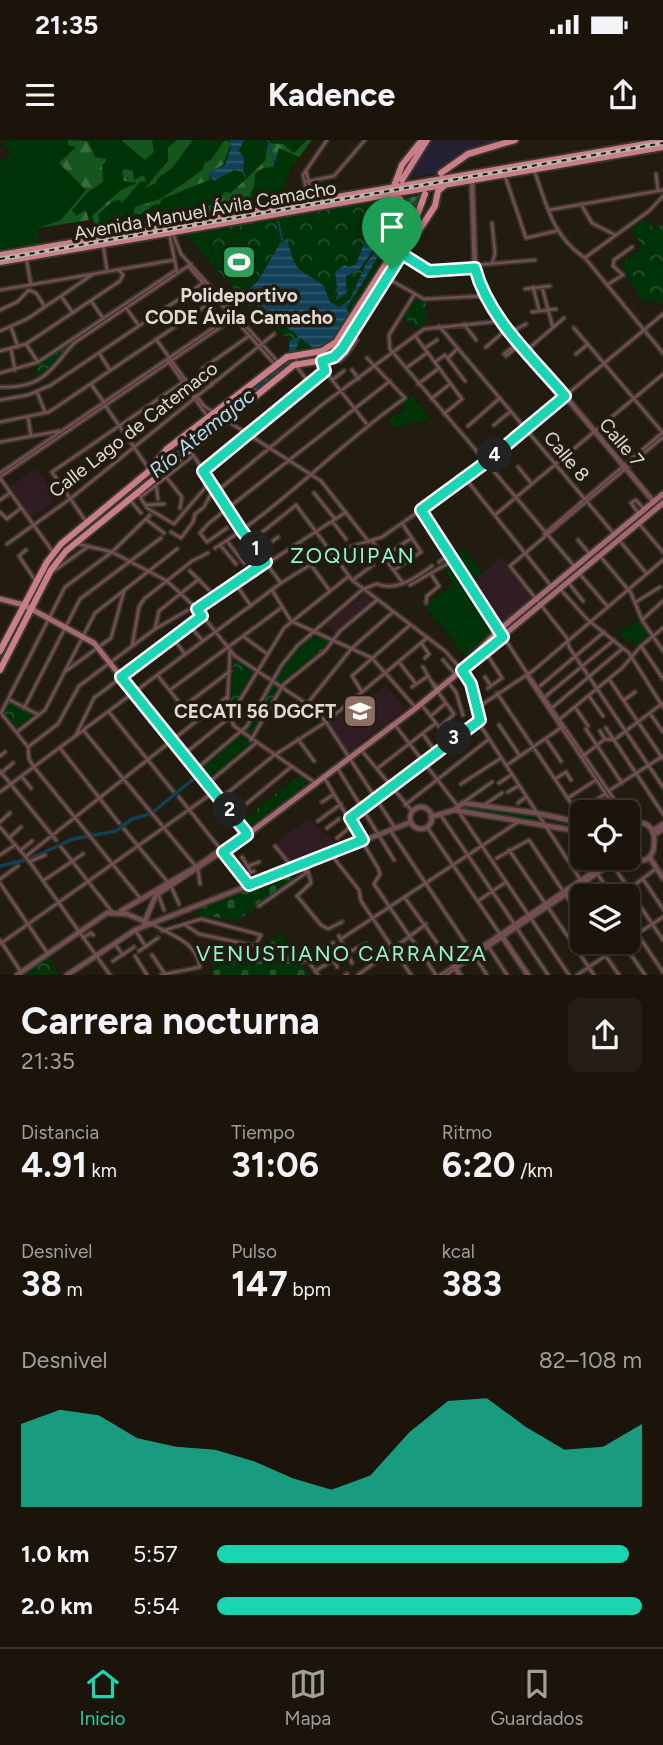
<!DOCTYPE html>
<html lang="es">
<head>
<meta charset="utf-8">
<style>
  :root { --surface:#1a140b; --page:#231d14; --text:#f1f3f6; --muted:#9f9e9d; --line:#38332c; --accent:#19d5b2 }
  body { margin:0; font-family:Figtree,sans-serif; background:var(--page); color:var(--text); height:100vh; display:flex; flex-direction:column; font-size:26px; white-space:nowrap }
  * { box-sizing:border-box; margin:0 }
  p { font-size:23px; color:var(--muted) }
  .icon { flex:none; width:38px; height:38px; fill:none; stroke:currentColor; stroke-width:2; stroke-linecap:round; stroke-linejoin:round }
  .map { position:relative; height:835px; overflow:hidden }
  .details { display:flex; flex-direction:column; background:var(--surface); flex:1 }
  .details>* { flex:none }
  .tools { position:absolute; left:570px; top:660px; display:grid; gap:14px }
  .tools a { display:grid; place-items:center; width:70px; height:70px; border-radius:10px; background:var(--surface); box-shadow:0 2px 5px #0004,0 0 0 2px var(--line); font-size:35px }
  .pin { position:absolute; display:grid; place-items:center; width:60px; height:60px; color:#fff; margin:-72px -30px; border-radius:50% 50% 50% 0; rotate:-45deg; box-shadow:0 0 7px #0007 }
  .pin .icon { rotate:45deg }
  .km { position:absolute; width:35px; height:35px; margin:-18px; border-radius:50%; background:#222; color:#fff; font-size:19px; line-height:35px; text-align:center }
  .round { display:grid; place-items:center; flex:none; width:74px; height:74px; border-radius:10px; background:var(--page) }
  .headline { display:flex; align-items:center; justify-content:space-between; height:119px; padding:0 21px }
  h1 { font-size:38px; font-weight:700; line-height:52px }
  .figures { display:grid; grid-template-columns:repeat(3,1fr); gap:10px; height:119px; padding:7px 21px }
  .figures div { display:grid; align-content:center }
  .figures b { font-size:35px; font-weight:700 }
  .figures small { font-size:19px; font-weight:400 }
  .figures p { font-size:19px }
  .chart { height:196px; padding:14px 21px }
  .chart p { display:flex; justify-content:space-between }
  .chart svg { width:100%; height:126px; margin-top:7px; fill:var(--accent); opacity:.7 }
  ul { padding:0 21px; list-style:none; font-size:23px }
  li { display:grid; grid-template-columns:112px 84px 1fr; align-items:center; height:52px }
  li i { height:18px; border-radius:9px; background:var(--accent) }
  .status { display:flex; justify-content:space-between; align-items:center; height:49px; padding:0 35px; background:var(--surface); direction:ltr }
  .status svg { height:19px; fill:currentColor }
  header { display:flex; justify-content:space-between; align-items:center; height:91px; padding:0 21px; background:var(--surface); font-size:32px; font-weight:700 }
  .menu { display:flex; justify-content:space-around; align-items:center; height:98px; border-top:2px solid var(--line); background:var(--surface); font-size:19px; color:var(--muted) }
  .menu a { display:grid; justify-items:center; gap:4px }
  .menu .on { color:var(--accent) }
  .map>svg:first-child { display:block }
  .commercial { fill:#232131 }
  .education { fill:#2f1d23 }
  .green { fill:#003208 }
  .forest { fill:url(#forest-firs) }
  .cemetery { fill:url(#cemetery-stones) }
  .park { fill:url(#park-crowns) }
  .water { fill:url(#water-rules) }
  .lines { fill:none; stroke-linecap:round; stroke-linejoin:round }
  .stream { stroke:#114059; stroke-width:2 }
  .canal { stroke:#114059; stroke-width:3.5 }
  .minor-casing { stroke:#3d362a; stroke-width:6 }
  .tertiary-casing { stroke:#3d362a; stroke-width:8 }
  .secondary-casing { stroke:#3d362a; stroke-width:9 }
  .primary-casing { stroke:#3d362a; stroke-width:10 }
  .minor { stroke:#724e53; stroke-width:2.5 }
  .tertiary { stroke:#724e53; stroke-width:4.5 }
  .secondary { stroke:#a36972; stroke-width:5 }
  .primary { stroke:#c97f8a; stroke-width:6 }
  .rail-casing { stroke:#bcb5ad; stroke-width:4.5 }
  .rail { stroke:#221b0f; stroke-width:2; stroke-dasharray:5; stroke-linecap:butt }
  .route-casing { stroke:#fff; stroke-width:14 }
  .route { stroke:#19d5b2; stroke-width:9 }
  .labels { text-anchor:middle; stroke-width:7; stroke-linejoin:round; paint-order:stroke }
  .street-label { font-size:19px; fill:#e0dad2; stroke:#221b0f }
  .poi-label { font-size:19px; font-weight:bold; fill:#e0dad2; stroke:#221b0f }
  .water-label { font-size:21px; font-style:italic; fill:#b0d8f2; stroke:#221b0f }
  .neighbourhood-label { font-size:21px; letter-spacing:2px; fill:#92f3d9; stroke:#221b0f }
</style>
</head>
<body>
<div class="status"><b>21:35</b><svg viewBox="0 0 49 12"><path d="M0 12V9h3v3zM5 12V6h3v6zM10 12V3h3v9zM15 12V0h3v12zM26 1h20v11H26zM47 4h2v5h-2z"/></svg></div>
<header><svg class="icon" aria-label="menu" viewBox="0 0 24 24"><path d="M4 6h16M4 12h16M4 18h16"/></svg>Kadence<svg class="icon" aria-label="share" viewBox="0 0 24 24"><path d="M12 15V3M7 8l5-5 5 5M5 13v7h14v-7"/></svg></header>
<div class="map">
<svg width="663" height="835" viewBox="0 0 663 835">
  <defs>
    <pattern id="forest-firs" width="22" height="20" patternUnits="userSpaceOnUse" patternTransform="scale(1.75)"><rect width="22" height="20" fill="#14561e"/><path d="M5 1l3.5 6h-7zM16 11l3.5 6h-7z" fill="#366e3e"/></pattern>
    <pattern id="cemetery-stones" width="16" height="16" patternUnits="userSpaceOnUse" patternTransform="scale(1.75)"><rect width="16" height="16" fill="#003208"/><path d="M2 7V4a2 2 0 0 1 4 0v3zM10 15v-3a2 2 0 0 1 4 0v3z" fill="#254f2b"/></pattern>
    <pattern id="park-crowns" width="20" height="18" patternUnits="userSpaceOnUse" patternTransform="scale(1.75)"><rect width="20" height="18" fill="#003208"/><path d="M2 6a3 3 0 1 1 6 0M12 15a3 3 0 1 1 6 0" fill="none" stroke="#254f2b"/></pattern>
    <pattern id="water-rules" width="6" height="5" patternUnits="userSpaceOnUse" patternTransform="scale(1.75)"><rect width="6" height="5" fill="#114059"/><path d="M0 2.5h6" fill="none" stroke="#335b70"/></pattern>
  </defs>
  <rect width="100%" height="100%" fill="#221b0f"/>
  <path class="commercial" d="M 427,0 L 510,0 L 466,13 L 439,33 L 404,39 Z"/>
  <path class="education" d="M 36,329 L 57,359 L 32,377 L 10,346 Z
    M 502,417 L 533,459 L 500,486 L 471,442 Z
    M 364,454 L 373,461 L 335,493 L 332,492 L 326,485 Z
    M 386,545 L 405,569 L 348,612 L 329,583 L 364,554 L 368,559 Z
    M 309,678 L 339,706 L 293,724 L 276,703 Z"/>
  <path class="green" d="M 4,0 L 310,0 L 290,31 L 278,63 L 98,93 L 95,79 L 37,89 L 40,104 L 0,111 L 0,23 L 11,13 L 4,5 Z
    M 412,255 L 431,280 L 394,287 L 388,280 L 404,269 L 400,263 Z
    M 464,408 L 482,433 L 471,442 L 454,415 Z
    M 454,423 L 496,489 L 467,518 L 424,466 L 453,444 L 444,429 Z
    M 638,479 L 649,495 L 635,509 L 633,500 L 630,503 L 618,494 Z"/>
  <path class="forest" d="M 68,0 L 88,1 L 95,17 L 107,19 L 102,25 L 103,42 L 88,52 L 72,70 L 76,76 L 86,70 L 89,80 L 39,88 L 61,80 L 86,50 L 59,23 L 76,7 L 68,5 Z
    M 121,0 L 152,0 L 154,12 L 145,20 Z
    M 177,0 L 193,0 L 172,28 L 158,38 L 156,43 L 145,48 L 168,21 L 168,8 Z
    M 225,0 L 231,3 L 223,25 L 210,32 L 209,40 L 162,59 L 159,65 L 155,64 L 141,74 L 134,74 L 135,67 L 160,59 L 183,44 L 202,30 L 205,22 L 211,20 Z
    M 307,0 L 312,0 L 299,17 L 279,8 L 273,27 L 263,28 L 255,34 L 254,47 L 250,54 L 254,67 L 97,92 L 92,77 L 94,74 L 121,50 L 137,43 L 124,41 L 122,31 L 125,29 L 133,31 L 134,40 L 144,35 L 146,41 L 140,42 L 122,63 L 120,60 L 113,61 L 98,75 L 100,87 L 107,86 L 109,89 L 214,64 L 225,52 L 231,53 L 265,21 L 268,3 L 283,4 L 294,13 Z
    M 421,55 L 403,108 L 365,169 L 362,169 L 399,105 L 401,59 Z"/>
  <path class="cemetery" d="M 301,729 L 304,733 L 236,781 L 216,777 L 198,779 L 195,770 Z
    M 280,793 L 309,835 L 212,835 L 214,818 L 220,816 L 226,807 L 247,808 L 254,814 Z"/>
  <path class="park" d="M 390,58 L 393,100 L 336,196 L 316,210 L 290,214 L 289,200 L 253,170 L 185,94 Z
    M 646,79 L 653,87 L 663,85 L 663,162 L 642,161 L 621,125 L 643,106 L 630,90 Z
    M 415,158 L 426,160 L 427,184 L 418,189 L 403,177 Z
    M 65,207 L 68,209 L 50,230 L 38,238 L 34,228 Z
    M 654,362 L 656,367 L 503,493 L 500,490 Z
    M 312,494 L 332,501 L 283,544 L 275,540 L 294,511 Z
    M 234,520 L 254,532 L 230,572 Z
    M 273,542 L 282,546 L 251,599 L 243,592 Z
    M 9,562 L 36,576 L 16,591 L 3,574 Z
    M 240,595 L 254,604 L 207,642 L 197,630 Z
    M 299,636 L 310,642 L 250,687 L 243,680 Z
    M 463,664 L 535,674 L 540,681 L 462,671 L 460,668 Z
    M 48,817 L 59,835 L 22,835 Z"/>
  <path class="water" d="M 230,0 L 244,0 L 239,11 L 244,18 L 243,32 L 234,30 L 215,40 L 211,39 L 209,33 L 225,25 L 231,7 Z
    M 383,69 C 386,78 388,88 387,97 C 386,104 352,163 346,167 L 349,174 L 330,202 L 316,210 L 300,198 L 290,224 L 64,409 L 54,422 L 0,526 L 0,516 L 56,412 L 289,218 L 289,200 L 299,197 L 245,153 L 258,141 L 280,103 L 288,101 C 296,137 299,126 324,146 L 330,162 L 340,167 L 350,159 L 367,122 L 380,107 L 385,90 Z
    M 373,95 L 376,106 L 359,130 L 346,136 L 346,153 L 335,161 L 338,153 L 335,132 L 344,125 L 349,127 L 356,124 L 365,102 Z"/>
  <g class="lines">
    <path class="stream" d="M 268,0 L 274,23
      M 243,32 L 245,36
      M 407,70 L 418,59
      M 278,80 L 283,103
      M 405,85 L 407,61
      M 386,99 L 397,88"/>
    <path class="canal" d="M 153,672 L 196,637
      M 0,726 L 29,719 L 73,699 L 116,691 L 132,679 L 150,674"/>
    <g class="minor-casing">
      <path id="minor" d="M 306,30 L 313,60
        M 534,30 C 547,65 552,96 585,118 L 663,213
        M 656,34 L 658,51
        M 505,36 L 526,98 L 556,91
        M 305,42 L 334,36 L 365,0
        M 309,61 L 303,35 L 327,0
        M 581,64 L 592,83 L 615,95
        M 549,70 L 663,50
        M 169,93 L 177,131
        M 173,94 L 181,114 L 279,223
        M 103,104 L 107,131
        M 403,115 L 429,131 L 475,128
        M 26,117 L 31,145
        M 586,117 L 649,71 L 663,56
        M 492,124 L 495,114 L 492,83
        M 476,125 L 535,120
        M 188,126 L 276,226
        M 387,138 L 424,159 L 483,156
        M 607,145 L 623,135 L 613,126 L 614,120 L 632,107
        M 533,147 L 539,170
        M 542,147 L 553,188
        M 525,149 L 550,146
        M 0,150 L 174,120
        M 29,150 L 36,153 L 45,167
        M 414,155 L 389,195 L 390,209 L 575,427
        M 61,156 L 73,173
        M 91,161 L 103,178
        M 127,169 L 139,186
        M 0,170 L 17,162 L 29,150
        M 163,170 L 174,187
        M 532,172 L 556,169
        M 464,184 L 476,200
        M 439,186 L 615,395
        M 11,187 L 18,207
        M 574,188 L 663,293
        M 0,191 L 27,179 L 92,135
        M 511,192 L 526,184
        M 416,197 L 462,259 L 444,274
        M 156,199 L 204,266 L 321,341 L 369,402
        M 26,204 L 38,222
        M 486,207 L 508,188
        M 425,208 L 437,200
        M 11,209 L 15,230
        M 527,210 L 564,178
        M 0,211 L 26,204 L 120,141 L 123,135 L 119,130
        M 99,213 L 110,230
        M 348,213 L 357,200 L 352,194
        M 504,214 L 519,202
        M 576,214 L 588,204
        M 296,216 L 297,227 L 310,244
        M 506,216 L 521,204
        M 448,218 L 458,208
        M 168,221 L 215,287
        M 322,221 L 325,231 L 366,283
        M 340,221 L 348,213 L 343,209
        M 435,222 L 445,215 L 465,241
        M 406,228 L 427,213
        M 352,230 L 359,239
        M 0,233 L 38,222 L 176,130
        M 332,240 L 344,231
        M 91,244 L 103,261
        M 418,244 L 438,229
        M 212,245 L 202,229 L 249,196
        M 0,247 C 43,249 50,230 74,203 L 191,124
        M 37,252 L 45,272
        M 431,259 L 450,244
        M 0,260 L 28,255 L 51,245 L 203,143
        M 105,265 L 149,329
        M 28,277 L 31,296
        M 0,282 L 49,272 L 216,159
        M 494,285 L 511,271
        M 468,286 L 500,258
        M 663,297 L 510,426 L 567,498 L 569,507 L 663,647
        M 0,302 L 59,291
        M 190,310 L 242,391 L 281,443
        M 518,327 L 532,344
        M 203,331 L 325,231
        M 0,333 L 235,173
        M 0,337 L 237,176
        M 0,338 L 53,412
        M 167,338 L 182,357 L 180,368
        M 465,338 L 552,447
        M 156,345 L 158,359
        M 216,352 L 323,264 L 424,189 L 502,181
        M 314,353 L 335,379
        M 139,355 L 147,368 L 174,384 L 205,348 L 207,338
        M 141,357 L 193,316
        M 0,360 L 10,353
        M 130,360 L 141,373
        M 147,365 L 164,364
        M 421,370 L 525,530 L 623,672
        M 0,372 L 7,379 L 21,368
        M 639,374 L 631,363 L 636,360 L 643,368
        M 495,375 L 663,234
        M 147,380 L 164,393
        M 332,381 L 346,399
        M 87,383 L 52,332 L 186,240
        M 640,385 L 663,412
        M 227,388 L 207,402 L 200,393 L 209,383 L 390,241
        M 171,392 L 181,398 L 193,382 L 195,374 L 204,367 L 214,348
        M 544,394 L 663,292
        M 578,400 L 589,413
        M 619,400 L 647,434
        M 227,401 L 244,423
        M 372,401 L 403,443
        M 250,402 L 296,365 L 352,440 L 445,511 L 466,535 L 472,547 L 482,588 L 580,739
        M 7,404 L 70,359 L 274,194
        M 78,404 L 112,412 L 167,441 L 197,469 L 235,516 L 307,564 L 326,582 L 395,688
        M 220,405 L 236,424
        M 215,408 C 283,366 339,304 405,258 L 367,218
        M 26,410 L 19,416 L 35,440
        M 258,412 L 278,397
        M 600,416 L 631,453 L 642,480 L 663,511
        M 384,417 L 410,399
        M 439,422 L 450,415
        M 311,425 L 330,451
        M 394,430 L 421,412 L 402,383
        M 190,431 L 209,450
        M 51,433 L 89,406
        M 579,433 L 608,467
        M 353,440 L 373,425
        M 568,442 L 583,461
        M 235,443 L 251,466
        M 410,445 L 454,420
        M 272,450 L 291,481 L 372,518 L 416,568
        M 561,450 L 588,480 L 629,513 L 663,567
        M 636,462 L 660,447
        M 426,463 L 427,456 L 439,446 L 431,434
        M 197,469 L 346,372
        M 642,480 L 663,461
        M 189,485 L 203,501
        M 155,489 L 188,470
        M 244,497 L 266,513
        M 176,502 L 185,514
        M 421,503 L 429,514 L 425,518
        M 132,506 L 139,467 L 144,459 L 192,421 L 208,413
        M 641,506 L 663,539
        M 230,511 L 227,570 L 234,586 L 314,642
        M 485,511 L 502,538 L 488,548
        M 443,520 L 454,533
        M 399,522 L 416,544
        M 423,527 L 435,548
        M 66,531 L 111,498 L 124,451
        M 526,535 L 618,672
        M 158,536 L 195,582
        M 485,537 L 491,546
        M 609,539 L 663,619
        M 431,541 L 437,547
        M 449,543 L 456,552 L 463,575
        M 540,546 L 604,492
        M 412,547 L 428,536
        M 170,550 L 281,468
        M 362,552 L 352,536 L 410,485
        M 438,552 L 454,574 L 441,586
        M 497,553 L 583,681
        M 546,556 L 614,500
        M 589,556 L 603,576
        M 8,559 L 39,575
        M 624,560 L 635,552
        M 307,564 L 352,508 L 393,472
        M 421,564 L 443,592
        M 183,567 L 230,531
        M 553,567 L 623,508
        M 575,567 L 588,586
        M 24,568 L 80,459 L 161,398
        M 477,568 L 534,530 L 663,420
        M 0,572 L 28,607 L 29,619 L 34,627 L 140,758
        M 109,572 L 173,651
        M 1,573 L 65,447 L 112,412 L 150,375
        M 432,575 L 446,563
        M 651,575 L 663,592
        M 560,579 L 622,528 L 641,506 L 663,488
        M 395,585 L 457,665
        M 499,585 L 520,616
        M 606,588 L 663,674
        M 586,589 L 622,643
        M 83,590 L 198,729 L 200,744
        M 600,591 L 605,599
        M 17,592 L 45,570 L 95,473 L 177,409
        M 423,594 L 435,611
        M 76,595 L 94,558 L 202,476
        M 298,599 L 314,621
        M 546,599 L 561,621
        M 251,600 L 283,545 L 325,511 L 340,491 L 377,460
        M 28,607 L 58,584 L 79,546 L 155,489 L 159,471 L 199,439
        M 60,608 L 119,683
        M 362,611 L 412,671
        M 183,615 L 229,578 L 284,488 L 349,436
        M 0,616 L 5,612
        M 583,616 L 605,599 L 614,600 L 663,563
        M 507,625 L 562,587
        M 378,628 L 436,583
        M 338,629 L 394,720
        M 195,630 L 247,586 L 281,526 L 297,506 L 363,449 L 377,444 C 396,452 417,437 432,426
        M 0,631 L 56,700
        M 0,634 L 13,623
        M 22,637 L 31,648
        M 325,639 L 378,728 L 380,734 L 374,744 L 436,835
        M 555,639 L 566,632 L 571,640
        M 499,643 L 511,635
        M 207,644 L 256,603
        M 461,644 L 501,618
        M 610,650 L 663,616
        M 0,652 L 281,443 L 328,414 L 382,397 L 421,370 L 485,323 L 663,174
        M 508,652 L 518,646
        M 179,657 L 249,745
        M 568,658 L 596,640
        M 220,659 L 273,616 L 326,582 L 427,498
        M 322,662 L 334,654
        M 464,662 L 492,642
        M 518,663 L 526,657
        M 405,665 L 489,599
        M 484,665 L 502,653
        M 622,671 L 636,662
        M 459,672 L 569,835
        M 578,672 L 605,654
        M 440,674 L 515,785
        M 233,675 L 291,627
        M 352,677 L 480,580
        M 628,680 L 632,686
        M 318,681 L 341,664
        M 0,682 L 10,673
        M 0,687 L 29,721 L 110,835
        M 427,687 L 500,794
        M 327,688 L 339,679
        M 124,689 L 171,746 L 179,764
        M 390,690 L 487,835
        M 9,698 L 21,687
        M 337,698 L 354,684
        M 275,706 L 293,728
        M 61,707 L 113,773
        M 21,710 L 32,701
        M 509,710 L 594,835
        M 330,713 L 359,750 L 361,761 L 411,835
        M 0,715 L 15,705
        M 25,717 L 228,556
        M 242,717 L 251,732
        M 497,718 L 529,700 L 583,781
        M 29,722 L 45,715
        M 306,723 L 311,743 L 297,756 L 321,785 L 328,789 L 342,782
        M 612,724 L 663,800
        M 249,726 L 259,722
        M 597,733 L 612,756
        M 242,736 L 254,731
        M 0,739 L 18,726
        M 643,739 L 663,769
        M 43,741 L 83,714
        M 0,743 L 48,814
        M 584,744 L 592,756
        M 629,749 L 657,728
        M 158,754 L 164,770
        M 405,758 L 454,826 L 440,835
        M 478,761 L 506,742
        M 259,766 L 306,733 L 302,724
        M 628,780 L 663,832
        M 152,784 C 172,796 196,801 200,827 L 161,835
        M 516,787 L 548,835
        M 135,790 L 146,807
        M 162,791 L 201,779 L 261,795 L 255,806 L 199,794 L 184,784
        M 339,796 L 352,823
        M 83,798 L 91,793 L 93,795
        M 341,799 L 518,682
        M 0,800 L 21,832
        M 628,800 L 663,777
        M 596,802 L 619,835
        M 622,802 L 645,835
        M 114,803 L 123,815
        M 0,804 L 211,654
        M 488,806 L 507,835
        M 327,807 L 337,827
        M 139,811 L 158,798
        M 347,813 L 366,804
        M 152,815 L 165,834
        M 135,816 L 147,835
        M 307,819 L 318,835
        M 113,821 L 134,807
        M 302,822 L 333,803
        M 315,831 L 334,820
        M 345,835 L 347,834
        M 358,835 L 426,784
        M 446,835 L 455,829
        M 577,835 L 626,802"/>
    </g>
    <g class="tertiary-casing">
      <path id="tertiary" d="M 472,44 L 475,128 L 485,156 L 508,188 L 654,362
        M410 678a11 11 0 1 1 22 0a11 11 0 1 1-22 0Z
        M 454,670 L 463,663 L 536,673 L 583,683
        M 431,677 L 454,670 L 583,692
        M 628,689 C 663,661 663,743 628,714
        M 654,690 L 663,684
        M 657,693 L 663,689
        M 650,718 L 663,738
        M 121,771 L 196,727 L 246,692
        M 144,783 L 156,755 L 247,695
        M 501,795 L 528,835
        M 455,828 L 620,718
        M 17,835 L 107,773 L 127,774 L 151,784
        M 67,835 L 135,790 L 411,682
        M 460,835 L 454,826 L 614,718"/>
    </g>
    <g class="secondary-casing">
      <path id="secondary" d="M 0,459 L 24,465 L 94,503 L 247,695 L 416,568 L 663,363
        M 465,524 L 499,490 L 663,354"/>
    </g>
    <g class="primary-casing">
      <path id="primary" d="M 441,33 L 468,14 L 515,0
        M 402,40 L 427,0
        M 394,46 L 402,25 L 422,0
        M 394,54 L 399,86
        M 410,104 L 435,66 L 438,51 L 444,46
        M 0,115 L 663,1
        M 0,122 L 663,7
        M 0,511 L 47,422 L 61,404 L 148,332 L 167,309 L 287,217 L 322,211 L 336,202 L 398,105 L 402,90 L 400,59
        M 0,530 L 51,430 L 66,411 L 294,225 L 329,219 L 338,214 L 405,108 L 425,54"/>
    </g>
    <use href="#minor" class="minor"/>
    <use href="#tertiary" class="tertiary"/>
    <use href="#secondary" class="secondary"/>
    <use href="#primary" class="primary"/>
    <g class="rail-casing">
      <path id="rail" d="M 0,119 L 663,3"/>
    </g>
    <use href="#rail" class="rail"/>
  </g>
  <g class="lines">
    <g class="route-casing">
      <path id="route" d="M 402,114 L 429,131 L 475,128 C 488,178 533,218 565,256 L 485,323 L 421,370 L 503,497 L 462,530 L 471,544 L 480,580 L 350,678 L 363,700 L 249,745 L 223,712 L 247,695 L 246,692 L 121,537 L 202,476 L 197,469 L 266,422 L 242,391 L 203,331 L 325,231 L 322,221 L 334,217 L 342,209 Z"/>
    </g>
    <use href="#route" class="route"/>
  </g>
  <defs>
    <g id="stadium-square" transform="scale(1.75)"><rect x="-9" y="-9" width="18" height="18" rx="4" fill="#2e9e5b" stroke="#221b0f"/><path d="M0-5a6.5 5 0 1 0 0 10a6.5 5 0 1 0 0-10ZM-3.5-1.8h7v3.6h-7Z" fill="#fff"/></g>
    <g id="university-square" transform="scale(1.75)"><rect x="-9" y="-9" width="18" height="18" rx="4" fill="#8d6e63" stroke="#221b0f"/><path d="M0-5L7-2L0 1L-7-2ZM-4 1L0 2.5L4 1V4Q0 6-4 4Z" fill="#fff"/></g>
  </defs>
  <g fill-rule="evenodd">
    <use href="#stadium-square" x="239" y="122"/>
    <use href="#university-square" x="360" y="571"/>
  </g>
  <g class="labels">
    <g class="street-label">
      <text transform="translate(205 70) rotate(-10)" y="7">Avenida Manuel Ávila Camacho</text>
      <text transform="translate(133 289) rotate(-38)" y="7">Calle Lago de Catemaco</text>
      <text transform="translate(622 302) rotate(50)" y="7">Calle 7</text>
      <text transform="translate(567 316) rotate(50)" y="7">Calle 8</text>
    </g>
    <g class="poi-label">
      <text x="239" y="162">Polideportivo<tspan x="239" dy="22">CODE Ávila Camacho</tspan></text>
      <text x="336" y="578" text-anchor="end">CECATI 56 DGCFT</text>
    </g>
    <g class="water-label">
      <text transform="translate(202 293) rotate(-39)" y="7">Río Atemajac</text>
    </g>
    <g class="neighbourhood-label">
      <text x="353" y="423">ZOQUIPAN</text>
      <text x="342" y="821">VENUSTIANO CARRANZA</text>
    </g>
  </g>
</svg>
<div class="tools">
<a><svg class="icon" aria-label="locate" viewBox="0 0 24 24"><circle cx="12" cy="12" r="6"/><path d="M12 2v4M12 18v4M2 12h4M18 12h4"/></svg></a>
<a><svg class="icon" aria-label="layers" viewBox="0 0 24 24"><path d="M12 4l9 5-9 5-9-5zM3 14l9 5 9-5"/></svg></a>
</div>
<div class="pin" style="left:392px;top:129px;background:#1e9e55"><svg class="icon" aria-label="arrive" viewBox="0 0 24 24"><path d="M6 21V4h12l-3 4 3 4H6"/></svg></div>
<b class="km" style="left:256px;top:409px">1</b>
<b class="km" style="left:230px;top:670px">2</b>
<b class="km" style="left:454px;top:598px">3</b>
<b class="km" style="left:495px;top:315px">4</b>
</div>
<section class="details">
<div class="headline"><div><h1>Carrera nocturna</h1><p>21:35</p></div><a class="round"><svg class="icon" aria-label="share" viewBox="0 0 24 24"><path d="M12 15V3M7 8l5-5 5 5M5 13v7h14v-7"/></svg></a></div>
<div class="figures">
<div><p>Distancia</p><b>4.91<small> km</small></b></div>
<div><p>Tiempo</p><b>31:06</b></div>
<div><p>Ritmo</p><b>6:20<small> /km</small></b></div>
</div>
<div class="figures">
<div><p>Desnivel</p><b>38<small> m</small></b></div>
<div><p>Pulso</p><b>147<small> bpm</small></b></div>
<div><p>kcal</p><b>383</b></div>
</div>
<div class="chart"><p><span>Desnivel</span>82–108 m</p>
<svg viewBox="0 0 160 44" preserveAspectRatio="none"><path d="M0 44V15L10 10L20 12L30 20L40 23L50 24L60 28L70 34L80 38L90 33L100 18L110 7L120 6L130 16L140 24L150 23L160 15V44z"/></svg>
</div>
<ul>
<li><b>1.0 km</b>5:57<i style="width:97%"></i></li>
<li><b>2.0 km</b>5:54<i style="width:100%"></i></li>
</ul>
</section>
<nav class="menu">
<a class="on"><svg class="icon" aria-label="home" viewBox="0 0 24 24"><path d="M3 11l9-7 9 7M6 9v11h12V9"/></svg>Inicio</a>
<a><svg class="icon" aria-label="map" viewBox="0 0 24 24"><path d="M3 6l6-2 6 2 6-2v14l-6 2-6-2-6 2zM9 4v14M15 6v14"/></svg>Mapa</a>
<a><svg class="icon" aria-label="saved" viewBox="0 0 24 24"><path d="M7 4h10v16l-5-4-5 4z"/></svg>Guardados</a>
</nav>
</body>
</html>
